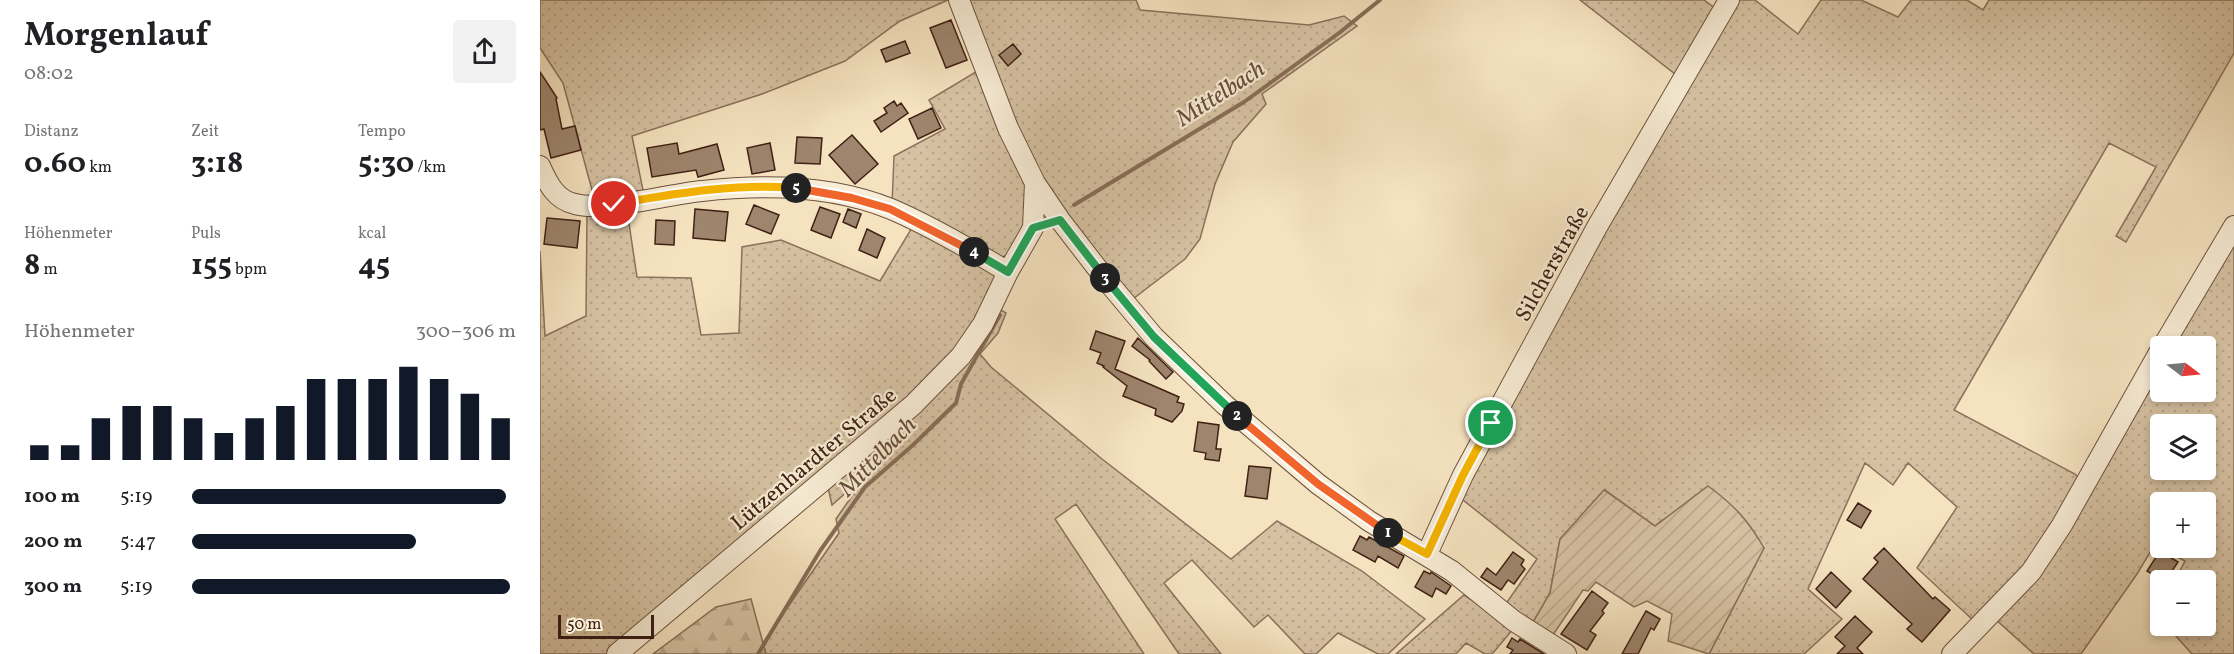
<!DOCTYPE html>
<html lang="de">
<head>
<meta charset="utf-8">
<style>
  :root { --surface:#fff; --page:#f2f2f2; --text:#202124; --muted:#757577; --accent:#111827 }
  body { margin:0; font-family:Vollkorn,serif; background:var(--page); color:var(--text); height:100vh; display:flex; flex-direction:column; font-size:22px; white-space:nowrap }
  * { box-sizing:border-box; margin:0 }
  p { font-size:20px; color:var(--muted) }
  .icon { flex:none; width:33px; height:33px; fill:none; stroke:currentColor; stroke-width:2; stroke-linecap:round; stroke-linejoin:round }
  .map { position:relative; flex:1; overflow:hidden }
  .panel { display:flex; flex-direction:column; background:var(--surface); width:540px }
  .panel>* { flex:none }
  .needle { width:39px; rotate:106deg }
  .buttons { position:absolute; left:1610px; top:336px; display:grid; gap:12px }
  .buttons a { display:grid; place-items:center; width:66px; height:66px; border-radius:6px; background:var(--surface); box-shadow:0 3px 9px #0003; font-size:30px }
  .scale { position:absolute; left:18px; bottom:15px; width:96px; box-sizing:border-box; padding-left:6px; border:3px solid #402013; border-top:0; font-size:16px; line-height:21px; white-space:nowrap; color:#402013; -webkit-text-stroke:4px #f8edd6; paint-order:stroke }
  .pin { position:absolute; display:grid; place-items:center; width:51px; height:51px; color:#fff; margin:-26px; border:3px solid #fff; border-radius:50%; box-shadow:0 2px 6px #0007 }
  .km { position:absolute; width:30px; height:30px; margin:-15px; border-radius:50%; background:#222; color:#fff; font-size:16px; line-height:30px; text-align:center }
  .round { display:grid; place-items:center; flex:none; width:63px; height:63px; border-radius:6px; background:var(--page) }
  .head { display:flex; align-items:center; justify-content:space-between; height:102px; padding:0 24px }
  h1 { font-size:33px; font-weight:700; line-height:45px }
  .metrics { display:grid; grid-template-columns:repeat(3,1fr); gap:9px; height:102px; padding:6px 24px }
  .metrics div { display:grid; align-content:center }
  .metrics b { font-size:30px; font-weight:700 }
  .metrics small { font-size:16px; font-weight:400 }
  .metrics p { font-size:16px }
  .chart { height:168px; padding:12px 24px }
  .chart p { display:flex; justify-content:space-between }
  .chart svg { width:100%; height:108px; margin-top:6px; stroke:var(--accent); stroke-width:6 }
  ul { padding:0 24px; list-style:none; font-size:20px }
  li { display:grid; grid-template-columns:96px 72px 1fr; align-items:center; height:45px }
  li i { height:15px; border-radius:8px; background:var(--accent) }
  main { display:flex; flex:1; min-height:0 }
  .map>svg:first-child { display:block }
  .grass { fill:url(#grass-dots); stroke:#8b715b; stroke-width:1.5; fill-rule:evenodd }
  .forest { fill:url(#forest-firs); stroke:#8b715b; stroke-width:1.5 }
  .garden { fill:url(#garden-furrows); stroke:#8b715b; stroke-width:1.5 }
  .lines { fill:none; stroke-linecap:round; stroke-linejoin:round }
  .stream { stroke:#876d57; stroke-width:4 }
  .building { fill:#9e856d; stroke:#402013; stroke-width:1.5 }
  .minor-casing { stroke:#6d513e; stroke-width:22 }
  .minor { stroke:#f8edd6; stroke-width:20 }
  .split-1-casing { stroke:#fff; stroke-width:12 }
  .split-2-casing { stroke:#fff; stroke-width:12 }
  .split-3-casing { stroke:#fff; stroke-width:12 }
  .split-4-casing { stroke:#fff; stroke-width:12 }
  .split-5-casing { stroke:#fff; stroke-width:12 }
  .split-6-casing { stroke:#fff; stroke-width:12 }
  .split-1 { stroke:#f5b400; stroke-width:8 }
  .split-2 { stroke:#f0652b; stroke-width:8 }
  .split-3 { stroke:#22a559; stroke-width:8 }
  .split-4 { stroke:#22a559; stroke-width:8 }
  .split-5 { stroke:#f0652b; stroke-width:8 }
  .split-6 { stroke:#f5b400; stroke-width:8 }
  .labels { text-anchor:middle; stroke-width:4.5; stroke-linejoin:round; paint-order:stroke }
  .street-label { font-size:22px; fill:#402013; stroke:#f8edd6 }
  .water-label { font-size:24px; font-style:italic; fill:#6a4d3b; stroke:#f8edd6 }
</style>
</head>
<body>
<main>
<section class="panel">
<div class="head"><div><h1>Morgenlauf</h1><p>08:02</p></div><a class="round"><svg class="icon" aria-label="share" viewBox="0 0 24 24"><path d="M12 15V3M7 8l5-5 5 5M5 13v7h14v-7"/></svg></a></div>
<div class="metrics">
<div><p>Distanz</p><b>0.60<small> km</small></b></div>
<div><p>Zeit</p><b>3:18</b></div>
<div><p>Tempo</p><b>5:30<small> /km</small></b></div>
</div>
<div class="metrics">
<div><p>Höhenmeter</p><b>8<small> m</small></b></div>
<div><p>Puls</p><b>155<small> bpm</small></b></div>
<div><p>kcal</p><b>45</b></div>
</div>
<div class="chart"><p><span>Höhenmeter</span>300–306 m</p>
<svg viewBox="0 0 160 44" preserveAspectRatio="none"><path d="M5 44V38M15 44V38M25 44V27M35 44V22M45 44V22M55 44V27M65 44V33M75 44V27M85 44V22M95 44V11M105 44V11M115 44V11M125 44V6M135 44V11M145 44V17M155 44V27"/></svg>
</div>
<ul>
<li><b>100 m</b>5:19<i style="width:97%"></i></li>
<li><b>200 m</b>5:47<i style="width:69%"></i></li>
<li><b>300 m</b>5:19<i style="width:98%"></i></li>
</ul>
</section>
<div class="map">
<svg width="1694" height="654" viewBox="0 0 1694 654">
  <defs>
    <pattern id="grass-dots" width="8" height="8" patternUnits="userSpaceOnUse" patternTransform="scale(1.5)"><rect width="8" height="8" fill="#d6c2a3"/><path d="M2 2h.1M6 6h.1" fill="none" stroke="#b9a68b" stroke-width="1.8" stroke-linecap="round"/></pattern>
    <pattern id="forest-firs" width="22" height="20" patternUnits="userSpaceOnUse" patternTransform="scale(1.5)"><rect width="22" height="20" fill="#d6c2a3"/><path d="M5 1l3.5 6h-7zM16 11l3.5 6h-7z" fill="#b9a68b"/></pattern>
    <pattern id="garden-furrows" width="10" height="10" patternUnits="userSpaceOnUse" patternTransform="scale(1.5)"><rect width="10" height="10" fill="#d6c2a3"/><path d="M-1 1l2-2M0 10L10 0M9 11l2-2" fill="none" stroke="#b9a68b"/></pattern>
  </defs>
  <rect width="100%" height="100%" fill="#f5e3c0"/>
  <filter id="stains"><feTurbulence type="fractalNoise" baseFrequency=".00333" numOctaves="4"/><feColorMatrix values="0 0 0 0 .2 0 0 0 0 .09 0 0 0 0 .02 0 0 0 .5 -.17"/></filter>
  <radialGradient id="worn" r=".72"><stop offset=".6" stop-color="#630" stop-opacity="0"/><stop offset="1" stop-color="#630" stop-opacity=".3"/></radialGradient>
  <path class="grass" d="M 0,0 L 408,0 L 360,21 L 305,61 L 222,94 L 92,136 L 104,195 L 55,201 L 23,83 L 0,48 Z
    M 425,0 L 596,0 L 600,10 L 769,25 L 804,16 L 817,26 L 722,94 L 726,104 L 693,142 L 675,184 L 660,239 L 645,259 L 589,302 L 499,177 Z
    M 1040,0 L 1164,0 L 1176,9 L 1139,77 Z
    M 1195,0 L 1215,0 L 1258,34 L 1281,0 L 1321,0 L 1358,17 L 1371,0 L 1427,0 L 1443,10 L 1449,0 L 1694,0 L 1694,53 L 1586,242 L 1576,236 L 1616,167 L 1569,143 L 1414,410 L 1535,474 L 1542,481 L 1486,571 L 1435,622 L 1377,568 L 1417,507 L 1368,463 L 1353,485 L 1325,463 L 1268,589 L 1302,619 L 1264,654 L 1169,654 L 1224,548 L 1122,520 L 1115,526 L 1065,490 L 1020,539 L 1010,593 L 992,624 L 965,605 L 997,559 L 918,496 Z
    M 439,70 L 491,191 L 487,225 L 472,254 L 462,257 L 453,256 L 352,205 L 354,156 L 405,129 L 389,100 Z
    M 87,210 L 97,277 L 151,278 L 161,335 L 199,333 L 202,247 L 241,240 L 340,281 L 373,226 L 458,273 L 458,284 L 407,366 L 70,654 L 0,654 L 0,251 L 5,336 L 46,316 L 47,211 Z
    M 1694,233 L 1694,654 L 1652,654 L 1627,626 L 1665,626 L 1665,580 L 1635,580 L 1645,561 L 1621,548 L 1665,548 L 1665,502 L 1620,502 L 1620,547 L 1615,544 L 1597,574 L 1541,654 L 1494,654 L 1453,617 L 1620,358 L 1620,392 L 1665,392 L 1665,346 L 1627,346 ZM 1620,424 L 1665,424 L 1665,470 L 1620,470 Z
    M 456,307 L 466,313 L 458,333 L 440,354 L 451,367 L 562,459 L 691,559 L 737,521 L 822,571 L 885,619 L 848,654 L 838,654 L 798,633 L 776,654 L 765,654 L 728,615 L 714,627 L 652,560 L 624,583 L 681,654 L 639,654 L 536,504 L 515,519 L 604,654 L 226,654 L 223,643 L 299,533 L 296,519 L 314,493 L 310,489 L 292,505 L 287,483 Z
    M 924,595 L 975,627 L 952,654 L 945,654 L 926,643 L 916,654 L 856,654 Z"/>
  <path class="forest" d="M 211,599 L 226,654 L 113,654 L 176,607 Z"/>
  <path class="garden" d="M 1168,486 C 1194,505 1208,520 1224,548 L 1169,654 L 1128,641 L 1132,614 L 1107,601 L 1094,607 L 1056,582 L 1048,591 L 1043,590 L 1011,638 L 992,624 L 1010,593 L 1020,539 L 1064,490 L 1115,526 Z"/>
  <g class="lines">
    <path class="stream" d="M 534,205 L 704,102 L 799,33 L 840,0
      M 218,654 L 280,551 L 325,487 L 373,445 L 416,403 L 421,384 L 460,315"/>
  </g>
  <path class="building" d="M 411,20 L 427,60 L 406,68 L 390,28 Z
    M 365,41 L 370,53 L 346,62 L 341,50 Z
    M 473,44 L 481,54 L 468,66 L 459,55 Z
    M 0,72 L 17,98 L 16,99 L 22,129 L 35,126 L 41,150 L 11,158 L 4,129 L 0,130 Z
    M 354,101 L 357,106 L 361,103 L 368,113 L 341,132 L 334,121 L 347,113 L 344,108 Z
    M 392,108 L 401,128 L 378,139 L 369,119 Z
    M 312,135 L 338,164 L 315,184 L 289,155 Z
    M 257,137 L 282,138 L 280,164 L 255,163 Z
    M 137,143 L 139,154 L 177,144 L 184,170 L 158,177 L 156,170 L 112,177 L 107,148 Z
    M 230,143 L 235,170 L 212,174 L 207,148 Z
    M 214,205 L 239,215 L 231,234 L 206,224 Z
    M 280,207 L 300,214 L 291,238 L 271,230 Z
    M 155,209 L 188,212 L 185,241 L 153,238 Z
    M 308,209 L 321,214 L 316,228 L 303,222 Z
    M 7,218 L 40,221 L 37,248 L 4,244 Z
    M 116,220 L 135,221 L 134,245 L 115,244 Z
    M 327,229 L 345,238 L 337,258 L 319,250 Z
    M 556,331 L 585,341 L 575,369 L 639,397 L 637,402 L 644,404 L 642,411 L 632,422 L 615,415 L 616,409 L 583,396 L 587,386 L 563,367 L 564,366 L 557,363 L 561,353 L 550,349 Z
    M 598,338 L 633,372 L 626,379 L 609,361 L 610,360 L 592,346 Z
    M 658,422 L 679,425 L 676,449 L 681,449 L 679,461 L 665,459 L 666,453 L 654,451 Z
    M 709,466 L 731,468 L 727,499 L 705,496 Z
    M 1318,503 L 1331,511 L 1321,528 L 1307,520 Z
    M 820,536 L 827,540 L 829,537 L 864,556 L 858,568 L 838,556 L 835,562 L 813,550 Z
    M 1344,548 L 1393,599 L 1395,597 L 1410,610 L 1382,642 L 1367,629 L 1372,624 L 1323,579 L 1338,562 L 1334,558 Z
    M 1620,551 L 1638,562 L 1626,580 L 1622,580 L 1607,571 Z
    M 973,552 L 984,560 L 981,565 L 985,569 L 974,584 L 968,580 L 961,590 L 941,577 L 947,568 L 956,575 Z
    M 884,571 L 890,574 L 891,572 L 911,586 L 906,594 L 896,588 L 892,597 L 875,587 Z
    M 1291,572 L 1311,591 L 1296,608 L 1276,589 Z
    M 1052,591 L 1068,603 L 1062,611 L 1064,613 L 1050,631 L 1056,635 L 1047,650 L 1021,634 Z
    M 1106,611 L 1120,619 L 1114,630 L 1111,628 L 1098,654 L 1082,654 Z
    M 1315,616 L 1332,632 L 1317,648 L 1323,654 L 1297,654 L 1305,646 L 1295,637 Z
    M 972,638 L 978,642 L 980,639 L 1004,654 L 970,654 L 973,650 L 967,647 Z"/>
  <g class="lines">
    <g class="minor-casing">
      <path id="minor" d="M 419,0 L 468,128 L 495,183 L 520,220 L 567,281 L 614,337 L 685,405 L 778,484 L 829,521 L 912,571 L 974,621 L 1026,654
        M 0,166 C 8,184 16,200 35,204 C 65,212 129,194 162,191 C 224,184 292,185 351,209 C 391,226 430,249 468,272
        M 1623,346 L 1694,226
        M 887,554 L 923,475 L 1057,227 L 1189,0
        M 77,654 L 373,405 L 421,356 L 443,324 L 468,272 L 493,228 L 495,183
        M 1412,654 L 1491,572 L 1522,525 L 1620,351"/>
    </g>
    <use href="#minor" class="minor"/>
  </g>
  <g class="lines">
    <g class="split-1-casing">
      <path id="split-1" d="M 848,533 L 887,554 L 923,475 L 951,423"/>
    </g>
    <g class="split-2-casing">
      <path id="split-2" d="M 697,416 L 778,484 L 848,533"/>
    </g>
    <g class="split-3-casing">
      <path id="split-3" d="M 565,278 L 614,337 L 697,416"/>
    </g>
    <g class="split-4-casing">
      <path id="split-4" d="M 434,252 L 468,272 L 493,228 L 520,220 L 565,278"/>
    </g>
    <g class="split-5-casing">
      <path id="split-5" d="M 256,188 L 312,198 L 350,209 L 434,252"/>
    </g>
    <g class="split-6-casing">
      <path id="split-6" d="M 74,204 C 134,194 194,183 256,188"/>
    </g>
    <use href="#split-1" class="split-1"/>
    <use href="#split-2" class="split-2"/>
    <use href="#split-3" class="split-3"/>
    <use href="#split-4" class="split-4"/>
    <use href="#split-5" class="split-5"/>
    <use href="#split-6" class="split-6"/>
  </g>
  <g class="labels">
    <g class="street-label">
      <text transform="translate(1011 263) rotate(-61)" y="8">Silcherstraße</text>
      <text transform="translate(273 458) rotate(-40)" y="8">Lützenhardter Straße</text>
    </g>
    <g class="water-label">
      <text transform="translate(680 93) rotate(-33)" y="8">Mittelbach</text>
      <text transform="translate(337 456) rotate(-46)" y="8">Mittelbach</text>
    </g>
  </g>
  <rect width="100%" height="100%" filter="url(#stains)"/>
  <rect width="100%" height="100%" fill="url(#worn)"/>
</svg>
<div class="buttons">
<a><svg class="needle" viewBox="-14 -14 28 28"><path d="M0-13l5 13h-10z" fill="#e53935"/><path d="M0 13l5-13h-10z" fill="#757577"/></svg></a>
<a><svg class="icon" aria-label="layers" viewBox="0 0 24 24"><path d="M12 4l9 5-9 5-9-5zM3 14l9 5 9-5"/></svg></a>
<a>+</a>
<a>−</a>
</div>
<div class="scale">50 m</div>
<div class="pin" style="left:951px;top:423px;background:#1e9e55"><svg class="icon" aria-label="arrive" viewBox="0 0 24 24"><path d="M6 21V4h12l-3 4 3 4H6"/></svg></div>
<div class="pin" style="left:74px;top:204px;background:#d93025"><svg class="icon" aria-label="check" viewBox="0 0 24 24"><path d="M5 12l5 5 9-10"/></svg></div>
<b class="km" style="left:848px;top:533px">1</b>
<b class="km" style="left:697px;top:416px">2</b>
<b class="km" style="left:565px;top:278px">3</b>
<b class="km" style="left:434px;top:252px">4</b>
<b class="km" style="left:256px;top:188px">5</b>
</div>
</main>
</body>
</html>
